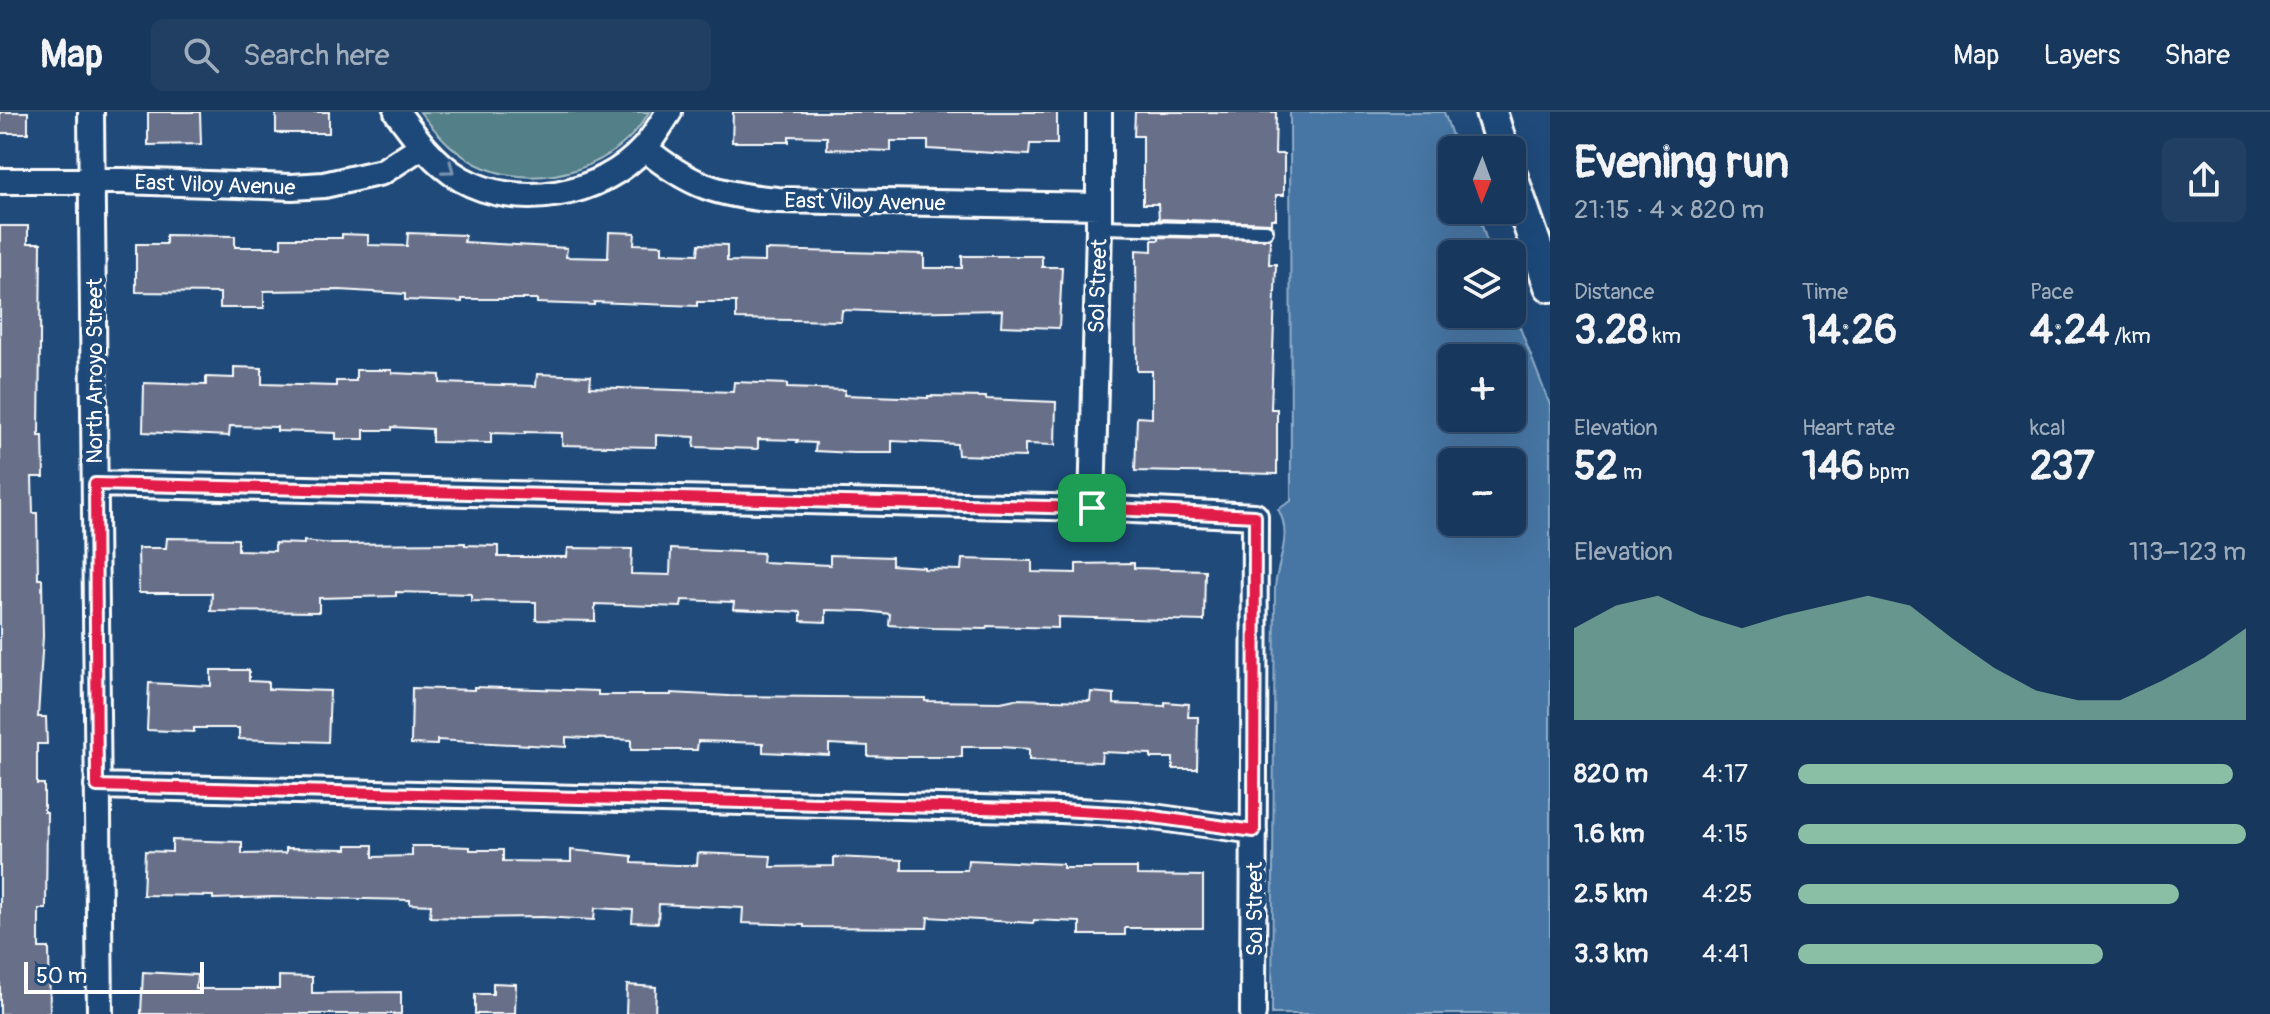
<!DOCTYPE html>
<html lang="en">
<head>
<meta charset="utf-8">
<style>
  :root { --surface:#17385c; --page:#203f62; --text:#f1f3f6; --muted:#9eacbb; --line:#365272; --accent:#8abfa5 }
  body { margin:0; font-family:Pangolin,sans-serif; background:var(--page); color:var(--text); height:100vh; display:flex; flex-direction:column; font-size:30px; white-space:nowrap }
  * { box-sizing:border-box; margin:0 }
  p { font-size:26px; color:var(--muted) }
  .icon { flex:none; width:44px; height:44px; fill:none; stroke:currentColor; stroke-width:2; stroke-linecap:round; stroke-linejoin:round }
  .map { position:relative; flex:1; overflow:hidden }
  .panel { display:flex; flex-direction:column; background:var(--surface); width:720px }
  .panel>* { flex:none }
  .needle { width:52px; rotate:181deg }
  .controls { position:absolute; left:1438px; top:24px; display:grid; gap:16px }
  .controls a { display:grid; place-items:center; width:88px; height:88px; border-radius:12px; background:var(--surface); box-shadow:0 8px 32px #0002,0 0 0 2px var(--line); font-size:40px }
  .scale { position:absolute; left:24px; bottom:20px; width:180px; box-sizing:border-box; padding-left:8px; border:4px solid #fff; border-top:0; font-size:22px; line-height:28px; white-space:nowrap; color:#fff; -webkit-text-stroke:6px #1f4a7a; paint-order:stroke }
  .pin { position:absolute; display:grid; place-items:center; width:68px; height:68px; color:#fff; margin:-34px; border-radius:16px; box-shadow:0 4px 12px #0006 }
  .round { display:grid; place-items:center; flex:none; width:84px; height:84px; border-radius:12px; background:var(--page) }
  .head { display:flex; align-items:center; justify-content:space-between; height:136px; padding:0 24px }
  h1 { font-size:44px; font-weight:800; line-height:60px }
  .metrics { display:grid; grid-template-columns:repeat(3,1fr); gap:12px; height:136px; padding:8px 24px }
  .metrics div { display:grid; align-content:center }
  .metrics b { font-size:40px; font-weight:800 }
  .metrics small { font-size:22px; font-weight:400 }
  .metrics p { font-size:22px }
  .chart { height:224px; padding:16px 24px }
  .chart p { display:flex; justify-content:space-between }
  .chart svg { width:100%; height:144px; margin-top:8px; fill:var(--accent); opacity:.7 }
  ul { padding:0 24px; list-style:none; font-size:26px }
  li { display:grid; grid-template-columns:128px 96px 1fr; align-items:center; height:60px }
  li i { height:20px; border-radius:10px; background:var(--accent) }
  header { display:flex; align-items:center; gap:48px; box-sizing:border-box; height:112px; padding:0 40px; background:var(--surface); border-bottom:2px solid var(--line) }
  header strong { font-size:38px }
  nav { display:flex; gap:44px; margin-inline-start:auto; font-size:28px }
  .search { width:560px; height:72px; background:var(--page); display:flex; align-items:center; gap:20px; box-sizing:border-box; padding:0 28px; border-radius:12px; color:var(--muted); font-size:30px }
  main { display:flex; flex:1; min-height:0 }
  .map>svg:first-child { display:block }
  .green { fill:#527f88; stroke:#a8bfc4; stroke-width:2 }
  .water { fill:#4776a4; stroke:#91adc8; stroke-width:2; fill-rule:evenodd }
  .building { fill:#676f89; stroke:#fff; stroke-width:2 }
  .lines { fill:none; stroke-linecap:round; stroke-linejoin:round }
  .service-casing { stroke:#fff; stroke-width:18 }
  .minor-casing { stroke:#fff; stroke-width:30 }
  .tertiary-casing { stroke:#fff; stroke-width:36 }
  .service { stroke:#1f4a7a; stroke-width:12 }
  .minor { stroke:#1f4a7a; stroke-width:24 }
  .tertiary { stroke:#1f4a7a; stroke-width:30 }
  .oneway { stroke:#7992af }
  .route-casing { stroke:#fff; stroke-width:16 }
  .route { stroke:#e11d48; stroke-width:10 }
  .labels { text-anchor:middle; stroke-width:8; stroke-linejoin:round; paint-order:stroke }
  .street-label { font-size:22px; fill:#fff; stroke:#1f4a7a }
</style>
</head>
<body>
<header>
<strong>Map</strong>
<div class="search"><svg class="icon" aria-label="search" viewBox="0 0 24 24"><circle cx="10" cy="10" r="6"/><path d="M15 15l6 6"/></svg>Search here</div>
<nav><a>Map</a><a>Layers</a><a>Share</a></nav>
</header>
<main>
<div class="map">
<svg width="1550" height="902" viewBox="0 0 1550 902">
  <rect width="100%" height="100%" fill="#1f4a7a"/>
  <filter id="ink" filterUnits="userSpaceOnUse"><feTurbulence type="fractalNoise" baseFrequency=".0125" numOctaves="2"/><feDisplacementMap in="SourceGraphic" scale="16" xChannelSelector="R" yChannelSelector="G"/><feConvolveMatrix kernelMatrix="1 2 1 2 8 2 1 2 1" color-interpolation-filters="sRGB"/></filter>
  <g filter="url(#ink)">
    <path class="green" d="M 420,0 L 649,0 C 619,55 543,79 485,56 C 457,45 438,23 420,0 Z"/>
    <path class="water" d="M 1290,0 L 1444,0 L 1457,38 L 1452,38 L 1452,98 L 1477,98 L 1491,142 L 1452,142 L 1452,202 L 1512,202 L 1512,195 L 1550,293 L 1550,902 L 1272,902 L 1275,475 C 1278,446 1293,424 1278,397 L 1291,389 ZM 1452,246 L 1512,246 L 1512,306 L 1452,306 ZM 1452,350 L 1512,350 L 1512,410 L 1452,410 Z"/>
    <path class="building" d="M 0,0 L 28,0 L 28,21 L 0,21 Z
      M 148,0 L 200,0 L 201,32 L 148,33 Z
      M 276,0 L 329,0 L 329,21 L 276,21 Z
      M 733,0 L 1057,0 L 1057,32 L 1030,32 L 1029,43 L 928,37 L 928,29 L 891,29 L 891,39 L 827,37 L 827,25 L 789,24 L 789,30 L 732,30 Z
      M 1135,0 L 1276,0 L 1275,42 L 1284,42 L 1284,83 L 1276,83 L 1276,107 L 1271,107 L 1271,111 L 1159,107 L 1158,92 L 1143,92 L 1143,24 L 1134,24 Z
      M 0,114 L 28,114 L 28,131 L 41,131 L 39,324 L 43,324 L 44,365 L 32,365 L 33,401 L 37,401 L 38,467 L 42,467 L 43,524 L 38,605 L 46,605 L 47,632 L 37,632 L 37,672 L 44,672 L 44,700 L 47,700 L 46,797 L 39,797 L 39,836 L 49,836 L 50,901 L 41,902 L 0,902 Z
      M 609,120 L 635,121 L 634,132 L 662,133 L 662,141 L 698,142 L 699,132 L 727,133 L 727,149 L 765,150 L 765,138 L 924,142 L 924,156 L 962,156 L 962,144 L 1042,144 L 1042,155 L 1062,155 L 1059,216 L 1001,214 L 1002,198 L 893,200 L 842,198 L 841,209 L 736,207 L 736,190 L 697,190 L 697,194 L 594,190 L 594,193 L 537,191 L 537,187 L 462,187 L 462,190 L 405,188 L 405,182 L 340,178 L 264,179 L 264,196 L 220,196 L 220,181 L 136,180 L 136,132 L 166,132 L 166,123 L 235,124 L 235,135 L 281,135 L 281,126 L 342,126 L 342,122 L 368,123 L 368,133 L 407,134 L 408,121 L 465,123 L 464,130 L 567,136 L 566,145 L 608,146 Z
      M 1159,125 L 1270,127 L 1269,152 L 1276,152 L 1271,297 L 1277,297 L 1277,362 L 1135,359 L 1137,305 L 1152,306 L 1152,259 L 1137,259 L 1136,138 L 1152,139 L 1152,128 L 1159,128 Z
      M 234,255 L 262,256 L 262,272 L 336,274 L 336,269 L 356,269 L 356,258 L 392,258 L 392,261 L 440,263 L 440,271 L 536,274 L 537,262 L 591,264 L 590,275 L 733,280 L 734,270 L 787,272 L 787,276 L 845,278 L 844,283 L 928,286 L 928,284 L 986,285 L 986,287 L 1056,290 L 1055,333 L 1025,332 L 1025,345 L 958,343 L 957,332 L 892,329 L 892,341 L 853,341 L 815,339 L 816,331 L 797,330 L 798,328 L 758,327 L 758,337 L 694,335 L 695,325 L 656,323 L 656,335 L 562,333 L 562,321 L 525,320 L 525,322 L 491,321 L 491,331 L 432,330 L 432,317 L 392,315 L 392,318 L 364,318 L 364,327 L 336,327 L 336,321 L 277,319 L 277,315 L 230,314 L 229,324 L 143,320 L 144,271 L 206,273 L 206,265 L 234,266 Z
      M 167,426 L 238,427 L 238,438 L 275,439 L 275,431 L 304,432 L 304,429 L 333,432 L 465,431 L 465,433 L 498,434 L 498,445 L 567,445 L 568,436 L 632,437 L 631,462 L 670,463 L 671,437 L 763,441 L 762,450 L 830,453 L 830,443 L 892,445 L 892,453 L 924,455 L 924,457 L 961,458 L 962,447 L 1032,449 L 1032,460 L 1076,461 L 1076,452 L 1134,451 L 1134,456 L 1205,458 L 1204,509 L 1058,505 L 1058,516 L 987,514 L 986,517 L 933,516 L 889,513 L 890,502 L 865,499 L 826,498 L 826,510 L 801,509 L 801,500 L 733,497 L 734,490 L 682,488 L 681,495 L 595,492 L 595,509 L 536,508 L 536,490 L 471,489 L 471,482 L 396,480 L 396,484 L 319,486 L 319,500 L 211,499 L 212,481 L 139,481 L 138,436 L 166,436 Z
      M 211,558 L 249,558 L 249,569 L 268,570 L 268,577 L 330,579 L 328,630 L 239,627 L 239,616 L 194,616 L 194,620 L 147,618 L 149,571 L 211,574 Z
      M 474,575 L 598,579 L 598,583 L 671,583 L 671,581 L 729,584 L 925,586 L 925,589 L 1001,590 L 1015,587 L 1090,589 L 1091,580 L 1114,582 L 1114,592 L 1165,594 L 1165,590 L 1189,592 L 1188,605 L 1198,605 L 1197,657 L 1173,657 L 1173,646 L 1151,646 L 1151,642 L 1102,640 L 1101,650 L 1029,648 L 1029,637 L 999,635 L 962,635 L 962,645 L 897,645 L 868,644 L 868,634 L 829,632 L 829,643 L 763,640 L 763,631 L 698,629 L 697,638 L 631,638 L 631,628 L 566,625 L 566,635 L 437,628 L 437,633 L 411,632 L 412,576 L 474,578 Z
      M 172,728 L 242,730 L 242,742 L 286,741 L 286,736 L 347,737 L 347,733 L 373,733 L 373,745 L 412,744 L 412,734 L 441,734 L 470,735 L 470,738 L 503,738 L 503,749 L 571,750 L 571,738 L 632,744 L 632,751 L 676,753 L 697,753 L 698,741 L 771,744 L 770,755 L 834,754 L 834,745 L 902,748 L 902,758 L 967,758 L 968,748 L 1063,752 L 1063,756 L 1137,756 L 1137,763 L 1203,764 L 1203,816 L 1125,816 L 1125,823 L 1080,823 L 1080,810 L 1034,808 L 1033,811 L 928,805 L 927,816 L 804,815 L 804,813 L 742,811 L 743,796 L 659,792 L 658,811 L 632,810 L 633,798 L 595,796 L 594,808 L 542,805 L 467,806 L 430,805 L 431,793 L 410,792 L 410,788 L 271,785 L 213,787 L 213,784 L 143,783 L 145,739 L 172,740 Z
      M 143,860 L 197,863 L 196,877 L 279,877 L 279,864 L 312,865 L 312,881 L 401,880 L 401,902 L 141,902 Z
      M 493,871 L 516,872 L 515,902 L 475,902 L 475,882 L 493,882 Z
      M 627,873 L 656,875 L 655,902 L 626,902 Z"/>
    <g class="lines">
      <g class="service-casing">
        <path id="service" d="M 1099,115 L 1266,119"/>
      </g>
      <g class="minor-casing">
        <path id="minor" d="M 91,0 L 100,902
          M 397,0 C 415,25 434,51 461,67 C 518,99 601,84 644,36 C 654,25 661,12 669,0
          M 644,36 C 690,74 718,83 778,88 L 1099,94
          M 0,69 L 123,69 L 292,75 L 324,73 L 382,60 L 422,34
          M 95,372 L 1092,396 L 1255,404 L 1253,902
          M 1092,396 L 1099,115 L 1099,0
          M 97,674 L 1061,698 L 1132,702 L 1254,719"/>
      </g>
      <g class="tertiary-casing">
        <path id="tertiary" d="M 1491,0 L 1503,38
          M 1512,65 L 1550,174"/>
      </g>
      <use href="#service" class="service"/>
      <use href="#minor" class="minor"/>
      <use href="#tertiary" class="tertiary"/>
    </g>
    <defs><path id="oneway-chevron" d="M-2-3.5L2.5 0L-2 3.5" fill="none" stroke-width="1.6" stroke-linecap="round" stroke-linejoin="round" transform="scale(2)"/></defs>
    <use class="oneway" href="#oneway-chevron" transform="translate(449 57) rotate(37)"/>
  </g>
  <g class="lines" filter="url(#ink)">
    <g class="route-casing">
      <path id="route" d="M 95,372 L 1092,396 L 1255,404 L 1254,719 L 1132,702 L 1061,698 L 97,674 Z"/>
    </g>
    <use href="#route" class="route"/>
  </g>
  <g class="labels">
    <g class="street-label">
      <text transform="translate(215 72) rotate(2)" y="8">East Viloy Avenue</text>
      <text transform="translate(865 89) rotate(1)" y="8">East Viloy Avenue</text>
      <text transform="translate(1097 174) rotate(-88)" y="8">Sol Street</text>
      <text transform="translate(94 259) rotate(-90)" y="8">North Arroyo Street</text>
      <text transform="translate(1254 797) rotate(-90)" y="8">Sol Street</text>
    </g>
  </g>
</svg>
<div class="controls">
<a><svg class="needle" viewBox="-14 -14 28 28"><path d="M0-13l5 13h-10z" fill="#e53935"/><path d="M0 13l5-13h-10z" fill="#9eacbb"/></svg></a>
<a><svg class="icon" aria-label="layers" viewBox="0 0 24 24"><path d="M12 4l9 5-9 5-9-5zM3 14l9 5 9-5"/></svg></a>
<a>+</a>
<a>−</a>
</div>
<div class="scale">50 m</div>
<div class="pin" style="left:1092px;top:396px;background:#1e9e55"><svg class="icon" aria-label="arrive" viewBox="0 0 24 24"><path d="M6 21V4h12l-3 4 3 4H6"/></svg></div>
</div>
<section class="panel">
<div class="head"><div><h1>Evening run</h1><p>21:15 · 4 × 820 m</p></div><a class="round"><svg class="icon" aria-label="share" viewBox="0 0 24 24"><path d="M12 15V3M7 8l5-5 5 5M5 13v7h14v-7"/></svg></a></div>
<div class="metrics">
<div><p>Distance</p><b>3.28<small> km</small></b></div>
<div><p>Time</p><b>14:26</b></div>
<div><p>Pace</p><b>4:24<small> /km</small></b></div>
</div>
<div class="metrics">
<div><p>Elevation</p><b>52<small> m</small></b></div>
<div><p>Heart rate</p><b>146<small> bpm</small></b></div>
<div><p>kcal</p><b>237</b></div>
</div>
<div class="chart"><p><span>Elevation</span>113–123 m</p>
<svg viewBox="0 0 160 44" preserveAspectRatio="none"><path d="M0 44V16L10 9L20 6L30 12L40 16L50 12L60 9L70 6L80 9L90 19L100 28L110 35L120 38L130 38L140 32L150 25L160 16V44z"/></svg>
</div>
<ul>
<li><b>820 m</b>4:17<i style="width:97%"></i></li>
<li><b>1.6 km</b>4:15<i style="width:100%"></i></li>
<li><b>2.5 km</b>4:25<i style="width:85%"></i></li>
<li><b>3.3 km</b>4:41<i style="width:68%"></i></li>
</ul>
</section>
</main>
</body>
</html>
